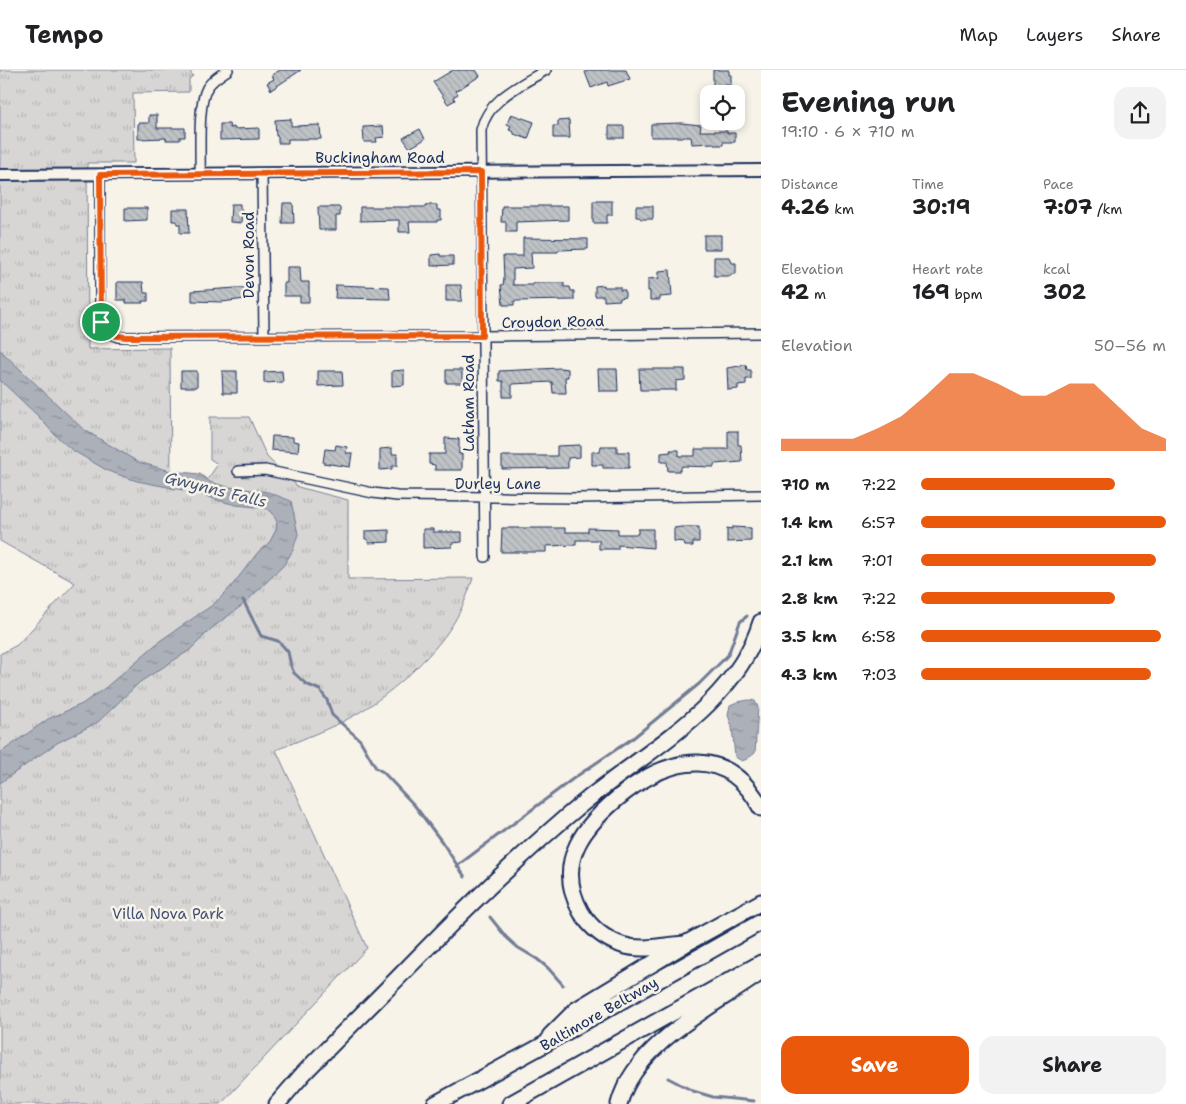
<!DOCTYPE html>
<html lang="en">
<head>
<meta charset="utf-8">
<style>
  :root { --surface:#fff; --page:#f2f2f2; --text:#202124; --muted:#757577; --line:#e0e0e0; --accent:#ea580c }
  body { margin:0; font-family:"Shantell Sans",sans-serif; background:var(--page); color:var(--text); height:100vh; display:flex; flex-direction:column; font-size:19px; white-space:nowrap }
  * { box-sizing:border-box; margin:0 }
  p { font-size:16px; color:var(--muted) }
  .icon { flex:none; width:28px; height:28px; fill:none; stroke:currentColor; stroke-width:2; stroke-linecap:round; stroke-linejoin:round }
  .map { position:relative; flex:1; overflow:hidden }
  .panel { display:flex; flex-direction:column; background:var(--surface); width:425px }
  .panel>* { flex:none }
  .controls { position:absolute; left:700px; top:15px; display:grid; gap:10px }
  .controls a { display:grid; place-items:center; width:45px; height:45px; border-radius:10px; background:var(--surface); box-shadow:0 2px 8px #0003; font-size:25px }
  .pin { position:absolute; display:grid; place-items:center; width:42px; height:42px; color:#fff; margin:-21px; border:2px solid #fff; border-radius:50%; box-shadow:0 1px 5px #0007 }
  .round { display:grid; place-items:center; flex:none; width:52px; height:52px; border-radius:15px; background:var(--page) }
  .head { display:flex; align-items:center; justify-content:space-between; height:85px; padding:0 20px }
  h1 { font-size:28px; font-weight:700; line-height:38px }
  .metrics { display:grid; grid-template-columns:repeat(3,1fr); gap:8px; height:85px; padding:5px 20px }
  .metrics div { display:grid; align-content:center }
  .metrics b { font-size:21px; font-weight:700 }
  .metrics small { font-size:14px; font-weight:400 }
  .metrics p { font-size:14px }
  .chart { height:140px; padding:10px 20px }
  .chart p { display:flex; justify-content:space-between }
  .chart svg { width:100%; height:90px; margin-top:5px; fill:var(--accent); opacity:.7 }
  .button { display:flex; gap:10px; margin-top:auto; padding:10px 20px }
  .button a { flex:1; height:58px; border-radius:15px; background:var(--accent); color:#fff; font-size:20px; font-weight:700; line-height:58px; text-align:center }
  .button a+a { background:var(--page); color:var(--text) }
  ul { padding:0 20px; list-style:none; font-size:16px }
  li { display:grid; grid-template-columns:80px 60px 1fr; align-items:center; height:38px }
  li i { height:12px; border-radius:6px; background:var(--accent) }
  header { display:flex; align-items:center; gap:30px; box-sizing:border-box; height:70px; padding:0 25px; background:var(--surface); border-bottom:1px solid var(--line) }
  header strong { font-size:24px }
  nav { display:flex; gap:28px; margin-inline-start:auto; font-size:18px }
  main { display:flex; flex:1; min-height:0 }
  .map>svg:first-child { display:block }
  .park { fill:url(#park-tufts); stroke:#798299 }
  .water { fill:url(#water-ripples); stroke:#727c95 }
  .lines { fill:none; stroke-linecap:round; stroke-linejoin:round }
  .stream { stroke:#727c95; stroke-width:3 }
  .building { fill:url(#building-back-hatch); stroke:#1b2f5e }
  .minor-casing { stroke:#1b2f5e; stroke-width:12 }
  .tertiary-casing { stroke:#1b2f5e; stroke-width:14 }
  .motorway-casing { stroke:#1b2f5e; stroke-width:19 }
  .minor { stroke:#f7f3e8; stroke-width:9 }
  .tertiary { stroke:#f7f3e8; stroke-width:10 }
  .motorway { stroke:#f7f3e8; stroke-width:15 }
  .route-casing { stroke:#fff; stroke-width:10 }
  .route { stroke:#ea580c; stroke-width:6 }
  .labels { text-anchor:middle; stroke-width:5; stroke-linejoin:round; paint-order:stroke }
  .street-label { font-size:15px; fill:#1b2f5e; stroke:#f7f3e8 }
  .park-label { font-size:15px; fill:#415076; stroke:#f7f3e8 }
  .water-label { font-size:16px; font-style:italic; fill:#465679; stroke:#f7f3e8 }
</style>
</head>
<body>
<header>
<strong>Tempo</strong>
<nav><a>Map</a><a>Layers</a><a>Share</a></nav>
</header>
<main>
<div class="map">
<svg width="761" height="1034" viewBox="0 0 761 1034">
  <defs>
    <pattern id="park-tufts" width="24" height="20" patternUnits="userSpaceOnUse" patternTransform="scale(1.25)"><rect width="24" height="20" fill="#d7d6d4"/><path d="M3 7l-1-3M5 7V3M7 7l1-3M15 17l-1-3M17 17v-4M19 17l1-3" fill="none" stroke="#b8b8b8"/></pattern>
    <pattern id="water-ripples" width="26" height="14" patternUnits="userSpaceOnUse" patternTransform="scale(1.25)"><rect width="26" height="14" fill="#acb0b9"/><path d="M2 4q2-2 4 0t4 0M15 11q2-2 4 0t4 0" fill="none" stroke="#8b909a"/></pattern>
    <pattern id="building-back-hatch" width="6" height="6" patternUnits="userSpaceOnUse" patternTransform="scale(1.25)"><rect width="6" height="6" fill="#c0c3c5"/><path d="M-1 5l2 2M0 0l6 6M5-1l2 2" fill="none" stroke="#a4a8ac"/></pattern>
  </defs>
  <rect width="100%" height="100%" fill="#f7f3e8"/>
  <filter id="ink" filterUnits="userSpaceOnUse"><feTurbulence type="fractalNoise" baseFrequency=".02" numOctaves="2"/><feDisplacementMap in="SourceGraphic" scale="10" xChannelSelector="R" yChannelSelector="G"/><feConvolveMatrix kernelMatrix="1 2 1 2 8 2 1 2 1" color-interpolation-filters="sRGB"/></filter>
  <g filter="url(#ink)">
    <path class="park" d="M 0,0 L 189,0 L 193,6 L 189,9 L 189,22 L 133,23 L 134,93 L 87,93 L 88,279 L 170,278 L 171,418 L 207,410 L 218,394 L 210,389 L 210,347 L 249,347 L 267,387 L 298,417 L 348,430 L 348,509 L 473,508 C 467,527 460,544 449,560 C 426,594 379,634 342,652 C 321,662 298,671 276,680 L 367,878 L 221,1034 L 0,1034 L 0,584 L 17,575 L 75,513 L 0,471 Z"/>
    <path class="water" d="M 0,280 L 83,359 L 138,392 L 171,401 L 200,404 L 210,412 L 228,417 L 268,422 L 291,431 L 298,464 L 293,480 L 284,495 L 244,534 L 212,558 L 190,580 L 140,612 L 98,652 L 57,673 L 0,713 L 0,683 L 48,649 L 82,634 L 105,618 L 161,570 L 214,534 L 230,518 L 259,481 L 269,473 L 276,460 L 277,452 L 272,442 L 265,438 L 236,435 L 217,430 L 198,423 L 137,411 L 108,401 L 72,380 L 55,365 L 38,346 L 0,310 Z
      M 749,630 L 755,631 L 758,637 L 755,683 L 747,689 L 742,691 L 735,687 L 732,657 L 728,645 L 730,635 L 737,632 Z"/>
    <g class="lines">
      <path class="stream" d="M 243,530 L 261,566 L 278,571 L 283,576 L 288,582 L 291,596 L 294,603 L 306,614 L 320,620 L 327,630 L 332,645 L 360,670 L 376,698 L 383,702 L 415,736 L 442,772 L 465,807
        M 457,796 L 574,708 L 633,668 L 699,614 L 728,585 L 740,552 L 747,546
        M 490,847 L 506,867 L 517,877 L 537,889 L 548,898 L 563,915
        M 668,1008 L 693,1021 L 713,1027 L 754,1031"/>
    </g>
    <path class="building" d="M 280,0 L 301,0 L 271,20 L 267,13 L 274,9 L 272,5 Z
      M 453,0 L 476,0 L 480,6 L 456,21 L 458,24 L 453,27 L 455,30 L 448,34 L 433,12 Z
      M 591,0 L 626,0 L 630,9 L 608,16 L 607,12 L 591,18 L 585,2 Z
      M 713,0 L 729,0 L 729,5 L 731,5 L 731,15 L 713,16 Z
      M 511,44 L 534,52 L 528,69 L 514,64 L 514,62 L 509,60 L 511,56 L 507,54 Z
      M 149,45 L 157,45 L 157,58 L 185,58 L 185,67 L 180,67 L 180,70 L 166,70 L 166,68 L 138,69 L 138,53 L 149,53 Z
      M 291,49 L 291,56 L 320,55 L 321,69 L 288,69 L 288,73 L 278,73 L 278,66 L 276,66 L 275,50 Z
      M 569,50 L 570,68 L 553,68 L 553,56 L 558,56 L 558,51 Z
      M 681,53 L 701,55 L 700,61 L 727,61 L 727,63 L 735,63 L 735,72 L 723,72 L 723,75 L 714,75 L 714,73 L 692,74 L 691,67 L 651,67 L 651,54 Z
      M 220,54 L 229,54 L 230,58 L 234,57 L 234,59 L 259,58 L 259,69 L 220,70 Z
      M 383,56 L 384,67 L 376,68 L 377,72 L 364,72 L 363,57 Z
      M 609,56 L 624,56 L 624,68 L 609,68 Z
      M 420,59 L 425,69 L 410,78 L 403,68 Z
      M 593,131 L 612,131 L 612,145 L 607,145 L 607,153 L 593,153 Z
      M 283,133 L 293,133 L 294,153 L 282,153 Z
      M 231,134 L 240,134 L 240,139 L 242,139 L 241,153 L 230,152 Z
      M 426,135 L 437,135 L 437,140 L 441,140 L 441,150 L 437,150 L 437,152 L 409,152 L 410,162 L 399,162 L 399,150 L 360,151 L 360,137 L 426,137 Z
      M 502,136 L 568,136 L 568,150 L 516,152 L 516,162 L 506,162 L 506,152 L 501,152 Z
      M 636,136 L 653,136 L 653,149 L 641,149 L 639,147 L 636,147 Z
      M 318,137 L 340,137 L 340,146 L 336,146 L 336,160 L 319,160 Z
      M 125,138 L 147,138 L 147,150 L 125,151 Z
      M 172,139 L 188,139 L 189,163 L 180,163 L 180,154 L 177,154 L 177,151 L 172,151 Z
      M 704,165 L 721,165 L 721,179 L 704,179 Z
      M 523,168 L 588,169 L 588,179 L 558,180 L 558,182 L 531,182 L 532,198 L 513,199 L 513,215 L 533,215 L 534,213 L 564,213 L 564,217 L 570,217 L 571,221 L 574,221 L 574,230 L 514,231 L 514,235 L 503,235 L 501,215 L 503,215 L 504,209 L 503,186 L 523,186 Z
      M 440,184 L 440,186 L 453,186 L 453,195 L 431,196 L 431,185 Z
      M 714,187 L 730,187 L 732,193 L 736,193 L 736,204 L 731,204 L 731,206 L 714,206 Z
      M 287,197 L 300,197 L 301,212 L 309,212 L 309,232 L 300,232 L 300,226 L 284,226 L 284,213 L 287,213 Z
      M 670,200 L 672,226 L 660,227 L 660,230 L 650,230 L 650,221 L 648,221 L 648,209 L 659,208 L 659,201 Z
      M 117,212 L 143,212 L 144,223 L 148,223 L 148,231 L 142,231 L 143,233 L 126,233 L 126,230 L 117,230 Z
      M 336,215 L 389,217 L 390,229 L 335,228 Z
      M 446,215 L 461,215 L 462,231 L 446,231 Z
      M 604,215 L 604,217 L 620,217 L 620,220 L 625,220 L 625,227 L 620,228 L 620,230 L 604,231 L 604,226 L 595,226 L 595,216 Z
      M 236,218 L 244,218 L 245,229 L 222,232 L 192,231 L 192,221 Z
      M 746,295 L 747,300 L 751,300 L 751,309 L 746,309 L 746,314 L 738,315 L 738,319 L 728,320 L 727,298 Z
      M 560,298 L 568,299 L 568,307 L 565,307 L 566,323 L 553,323 L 552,312 L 512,314 L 512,327 L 503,327 L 503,311 L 499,311 L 499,301 Z
      M 598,299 L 617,299 L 618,321 L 599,321 Z
      M 639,299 L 685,299 L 685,310 L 676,311 L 676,320 L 640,320 Z
      M 404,300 L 404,315 L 392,316 L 392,301 Z
      M 446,300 L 462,300 L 462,313 L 446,313 Z
      M 181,301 L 197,301 L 197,317 L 181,317 Z
      M 222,301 L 237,301 L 237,323 L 223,323 Z
      M 282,301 L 283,312 L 264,313 L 264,302 Z
      M 318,301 L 342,301 L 343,315 L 318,316 Z
      M 728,361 L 738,361 L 738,375 L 741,375 L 742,392 L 714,394 L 714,397 L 682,396 L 680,401 L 668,401 L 667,392 L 661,392 L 661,383 L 671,382 L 670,380 L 679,380 L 679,386 L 695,386 L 695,379 L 728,379 Z
      M 272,366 L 293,367 L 293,371 L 299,372 L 298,382 L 271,380 Z
      M 445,368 L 459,369 L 459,384 L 462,384 L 462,400 L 435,400 L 435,395 L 429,394 L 429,384 L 445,384 Z
      M 336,375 L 347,377 L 346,383 L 352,383 L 350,397 L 323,393 L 325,379 L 335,380 Z
      M 580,375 L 580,387 L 568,388 L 568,398 L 502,399 L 502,386 L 557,386 L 557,376 Z
      M 601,376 L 617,376 L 617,382 L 629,382 L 629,398 L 603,398 L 603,395 L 592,395 L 592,382 L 600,382 Z
      M 392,378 L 392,384 L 397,384 L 397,396 L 392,396 L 392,399 L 380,400 L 380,379 Z
      M 681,457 L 699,457 L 699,472 L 693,472 L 693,476 L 685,476 L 684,472 L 674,471 L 674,458 Z
      M 732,457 L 751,458 L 751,471 L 727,472 L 727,458 L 732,459 Z
      M 502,458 L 565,458 L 565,462 L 588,462 L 588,458 L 618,459 L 618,464 L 638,464 L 638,459 L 653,459 L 653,478 L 618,475 L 618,479 L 599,479 L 599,470 L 576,470 L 576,475 L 546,476 L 546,482 L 501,482 Z
      M 423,459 L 433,459 L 433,462 L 462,462 L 462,472 L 452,473 L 452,477 L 423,478 Z
      M 389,460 L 389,472 L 369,473 L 368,469 L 365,469 L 365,461 Z"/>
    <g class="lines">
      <g class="minor-casing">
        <path id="minor" d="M 262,103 L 264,266
          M 200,104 C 201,83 197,36 207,18 C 212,10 220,5 228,0
          M 100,105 L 100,244 C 102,257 106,263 118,267 L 482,266 L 761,263
          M 238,401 L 265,400 L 373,423 L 397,426 L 578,428 L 761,425
          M 485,487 L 481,60 C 488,29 521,15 546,0"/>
      </g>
      <g class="tertiary-casing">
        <path id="tertiary" d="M 0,105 L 761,100"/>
      </g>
      <g class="motorway-casing">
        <path id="motorway" d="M 685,874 C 664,875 643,882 622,875 C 605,869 590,857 581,842 C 553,791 585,754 624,723 C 673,685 728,676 761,738
          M 550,966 L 576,940 L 685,874 L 761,832
          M 277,1034 L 303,1004 C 327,979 351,955 375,931 C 419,887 461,842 507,800 C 536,773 566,746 598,721 C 658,674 737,630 761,552
          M 435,1034 L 536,979 L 761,852
          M 510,1034 L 761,893
          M 619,1034 C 635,974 710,938 757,905"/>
      </g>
      <use href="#minor" class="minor"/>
      <use href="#tertiary" class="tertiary"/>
      <use href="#motorway" class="motorway"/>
    </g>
  </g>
  <g class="lines" filter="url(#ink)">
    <g class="route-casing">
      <path id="route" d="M 481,102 L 482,266 L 126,267 C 114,266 106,263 101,252 L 100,105 Z"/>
    </g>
    <use href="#route" class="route"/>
  </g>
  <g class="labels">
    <g class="street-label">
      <text x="380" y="93">Buckingham Road</text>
      <text transform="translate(249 185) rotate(-90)" y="5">Devon Road</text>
      <text transform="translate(553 252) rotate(-1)" y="5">Croydon Road</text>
      <text transform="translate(469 333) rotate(-90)" y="5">Latham Road</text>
      <text x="498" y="419">Durley Lane</text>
      <text transform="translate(599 944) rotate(-30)" y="5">Baltimore Beltway</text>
    </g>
    <g class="park-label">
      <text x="168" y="849">Villa Nova Park</text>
    </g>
    <g class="water-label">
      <text transform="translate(216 419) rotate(14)" y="6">Gwynns Falls</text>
    </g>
  </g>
</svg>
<div class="controls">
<a><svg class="icon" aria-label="locate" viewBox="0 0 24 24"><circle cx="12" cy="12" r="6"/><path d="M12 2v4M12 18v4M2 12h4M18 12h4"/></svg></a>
</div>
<div class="pin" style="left:101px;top:252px;background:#1e9e55"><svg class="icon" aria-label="arrive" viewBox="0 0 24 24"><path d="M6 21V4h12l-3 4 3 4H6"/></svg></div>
</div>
<section class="panel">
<div class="head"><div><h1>Evening run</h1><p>19:10 · 6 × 710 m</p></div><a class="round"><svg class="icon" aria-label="share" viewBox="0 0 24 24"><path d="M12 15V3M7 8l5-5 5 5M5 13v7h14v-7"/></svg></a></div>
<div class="metrics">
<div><p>Distance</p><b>4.26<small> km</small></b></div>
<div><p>Time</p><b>30:19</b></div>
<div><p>Pace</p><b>7:07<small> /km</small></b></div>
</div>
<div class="metrics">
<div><p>Elevation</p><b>42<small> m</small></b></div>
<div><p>Heart rate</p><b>169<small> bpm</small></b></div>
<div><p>kcal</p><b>302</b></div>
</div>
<div class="chart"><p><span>Elevation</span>50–56 m</p>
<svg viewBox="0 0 160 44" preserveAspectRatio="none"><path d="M0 44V38L10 38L20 38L30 38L40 33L50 27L60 17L70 6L80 6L90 11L100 17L110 17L120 11L130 11L140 22L150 33L160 38V44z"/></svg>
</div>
<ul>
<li><b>710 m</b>7:22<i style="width:79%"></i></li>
<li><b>1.4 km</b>6:57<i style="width:100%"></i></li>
<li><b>2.1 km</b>7:01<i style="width:96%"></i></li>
<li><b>2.8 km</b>7:22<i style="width:79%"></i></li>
<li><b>3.5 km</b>6:58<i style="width:98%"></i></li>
<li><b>4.3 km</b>7:03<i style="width:94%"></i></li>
</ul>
<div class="button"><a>Save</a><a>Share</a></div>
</section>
</main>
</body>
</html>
